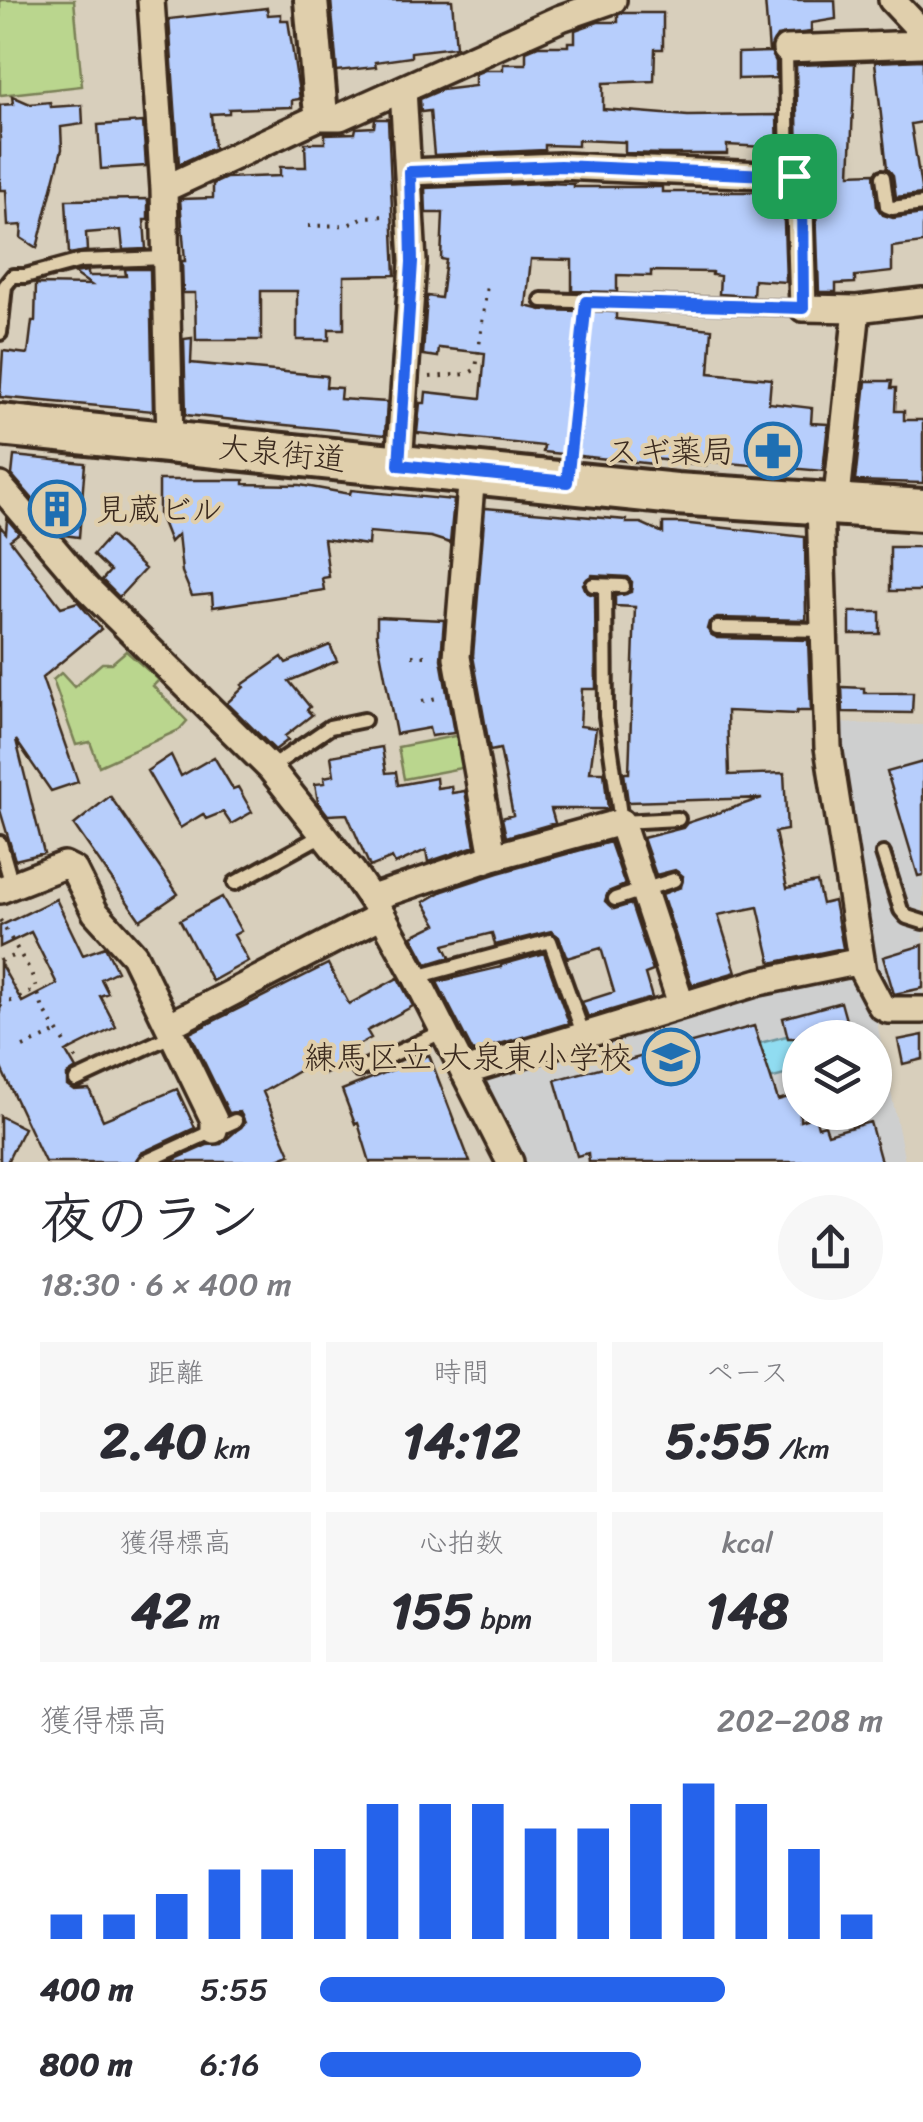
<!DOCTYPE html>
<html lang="ja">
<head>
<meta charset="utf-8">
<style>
  :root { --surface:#fff; --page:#f7f7f7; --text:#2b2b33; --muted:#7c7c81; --accent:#2563eb }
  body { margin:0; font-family:Sriracha,"Klee One",sans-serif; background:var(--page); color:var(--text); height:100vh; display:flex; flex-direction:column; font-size:38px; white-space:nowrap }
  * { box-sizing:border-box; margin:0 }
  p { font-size:32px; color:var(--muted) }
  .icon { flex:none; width:55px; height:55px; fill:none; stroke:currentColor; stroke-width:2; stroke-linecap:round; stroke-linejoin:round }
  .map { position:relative; height:1162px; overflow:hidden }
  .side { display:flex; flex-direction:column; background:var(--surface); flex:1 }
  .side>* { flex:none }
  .buttons { position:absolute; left:782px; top:1020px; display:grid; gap:20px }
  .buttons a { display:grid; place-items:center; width:110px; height:110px; border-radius:50%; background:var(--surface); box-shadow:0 2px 8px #0004; font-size:50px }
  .pin { position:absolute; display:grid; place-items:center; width:85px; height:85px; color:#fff; margin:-42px; border-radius:20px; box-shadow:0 5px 15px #0006 }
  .round { display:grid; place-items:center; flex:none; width:105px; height:105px; border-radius:52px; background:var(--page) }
  .head { display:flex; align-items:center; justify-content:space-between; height:170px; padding:0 40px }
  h1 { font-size:55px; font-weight:700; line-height:75px }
  .metrics { display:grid; grid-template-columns:repeat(3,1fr); gap:15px; height:170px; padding:10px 40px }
  .metrics div { display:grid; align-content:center; border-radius:0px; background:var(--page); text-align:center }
  .metrics b { font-size:50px; font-weight:700 }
  .metrics small { font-size:28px; font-weight:400 }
  .metrics p { font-size:28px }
  .chart { height:280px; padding:20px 40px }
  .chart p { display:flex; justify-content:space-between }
  .chart svg { width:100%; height:180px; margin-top:10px; stroke:var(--accent); stroke-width:6 }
  ul { padding:0 40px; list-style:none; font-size:32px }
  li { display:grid; grid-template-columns:160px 120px 1fr; align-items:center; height:75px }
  li i { height:25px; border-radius:12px; background:var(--accent) }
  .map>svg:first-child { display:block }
  .built { fill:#cecfcf; fill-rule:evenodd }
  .green { fill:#bad68e; stroke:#7a8056; stroke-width:2.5 }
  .water { fill:#90dcf1; stroke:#6e959d; stroke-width:2.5 }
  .building { fill:#b7cefc; stroke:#3b2a1e; stroke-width:2.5 }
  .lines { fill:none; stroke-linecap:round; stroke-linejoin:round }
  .service-casing { stroke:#3b2a1e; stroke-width:20 }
  .minor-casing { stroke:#3b2a1e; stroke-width:32 }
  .tertiary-casing { stroke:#3b2a1e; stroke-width:40 }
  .primary-casing { stroke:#3b2a1e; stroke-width:48 }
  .path { stroke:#3b2a1e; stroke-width:4; stroke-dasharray:2.5 8; stroke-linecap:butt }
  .service { stroke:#e0cfac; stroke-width:12 }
  .minor { stroke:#e0cfac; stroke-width:25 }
  .tertiary { stroke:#e0cfac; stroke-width:32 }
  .primary { stroke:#e0cfac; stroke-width:40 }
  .route-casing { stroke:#fff; stroke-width:20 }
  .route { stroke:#2563eb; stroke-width:12 }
  .labels { text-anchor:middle; stroke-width:8; stroke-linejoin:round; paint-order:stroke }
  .poi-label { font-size:32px; fill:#3b2a1e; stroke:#e0cfac; text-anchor:end }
  .street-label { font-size:32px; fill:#3b2a1e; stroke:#e0cfac }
</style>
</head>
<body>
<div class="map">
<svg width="923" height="1162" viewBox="0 0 923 1162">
  <rect width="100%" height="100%" fill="#d8cfbc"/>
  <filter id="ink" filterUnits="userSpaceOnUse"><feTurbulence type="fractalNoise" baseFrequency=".01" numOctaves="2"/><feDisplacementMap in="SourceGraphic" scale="20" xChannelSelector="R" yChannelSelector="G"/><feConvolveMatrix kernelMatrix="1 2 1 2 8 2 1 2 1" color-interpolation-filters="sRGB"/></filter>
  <g filter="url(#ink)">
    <path class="built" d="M 837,723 L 923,725 L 923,1000 L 889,1000 L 871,966 Z
      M 847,974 L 876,1017 L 905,1162 L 523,1162 L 478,1077 L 752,991 ZM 800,1038 L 875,1038 L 875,1112 L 800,1112 Z"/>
    <path class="green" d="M 0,0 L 74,0 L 82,86 L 0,95 Z
      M 126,651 L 159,680 L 153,686 L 187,721 L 179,730 L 99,766 L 90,742 L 76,745 L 53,680 L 61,673 L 74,687 L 102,663 L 112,663 Z
      M 460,735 L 466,767 L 404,779 L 398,747 Z"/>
    <path class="water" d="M 828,1025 L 800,1038 L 800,1071 L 750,1084 L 741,1048 Z"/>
    <path class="building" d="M 331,0 L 452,0 L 456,47 L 411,52 L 411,57 L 375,62 L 376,67 L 337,71 Z
      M 765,0 L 835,0 L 836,19 L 811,23 L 811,32 L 777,36 L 770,49 L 776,62 L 776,78 L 738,79 L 738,53 L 769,52 Z
      M 267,8 L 268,15 L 281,14 L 281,20 L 288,20 L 300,99 L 292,100 L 292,107 L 229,109 L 229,113 L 211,114 L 214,148 L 179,164 L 169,19 Z
      M 622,13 L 663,13 L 663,49 L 655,49 L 654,81 L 603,83 L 603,109 L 688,116 L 777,115 L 778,159 L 764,159 L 765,147 L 727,145 L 727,154 L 662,154 L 625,153 L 625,142 L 578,140 L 578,146 L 545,145 L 545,150 L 434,155 L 430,111 L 421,112 L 420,99 L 441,90 L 475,86 L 475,74 L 485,70 L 503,70 L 503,64 L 526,64 L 526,51 L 538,46 L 568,46 L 568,42 L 575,42 L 575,30 L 598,22 L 618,22 L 618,15 Z
      M 923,60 L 923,122 L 911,124 L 922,194 L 896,197 L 893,175 L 887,168 L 875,62 Z
      M 855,63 L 850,174 L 874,173 L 877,207 L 883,215 L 893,218 L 923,214 L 923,243 L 892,247 L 892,272 L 855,276 L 855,283 L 836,284 L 836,292 L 819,292 L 815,178 L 811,168 L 798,162 L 796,65 Z
      M 12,96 L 30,104 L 50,102 L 51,107 L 82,105 L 83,124 L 61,127 L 62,149 L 37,248 L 21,238 L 22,225 L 8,226 L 6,190 L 0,190 L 0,105 L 13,104 Z
      M 375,119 L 388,119 L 395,275 L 344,276 L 344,329 L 329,329 L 329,340 L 297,340 L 297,291 L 261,291 L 261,340 L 196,340 L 195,293 L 183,293 L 182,261 L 185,261 L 180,199 L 213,198 L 213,184 L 226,178 L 280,176 L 280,167 L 306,167 L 305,143 L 325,143 L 325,134 L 355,133 L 356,128 L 374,127 Z
      M 143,122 L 146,166 L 101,169 L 98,125 Z
      M 544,183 L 574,184 L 574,187 L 662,187 L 662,192 L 783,192 L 786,282 L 754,280 L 753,296 L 719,294 L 720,276 L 712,275 L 712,272 L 651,271 L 651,276 L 617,275 L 617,292 L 572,291 L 572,260 L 531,259 L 526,306 L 542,310 L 616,312 L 616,319 L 712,329 L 709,373 L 771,379 L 769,403 L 812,408 L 811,423 L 828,424 L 823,471 L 706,461 L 706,465 L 654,459 L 654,464 L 543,452 L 544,446 L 417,433 L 420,403 L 425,403 L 426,392 L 481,398 L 485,353 L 439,348 L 438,357 L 423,355 L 427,296 L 441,298 L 446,260 L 441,259 L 443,213 L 426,213 L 425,188 Z
      M 148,199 L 148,220 L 144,220 L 146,249 L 123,250 L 121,230 L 86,233 L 87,251 L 69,254 L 66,200 Z
      M 125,269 L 150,269 L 153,411 L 0,397 L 3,351 L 28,354 L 32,321 L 35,321 L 36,284 L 91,285 L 74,273 L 88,271 L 88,276 L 126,276 Z
      M 192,338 L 191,363 L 327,376 L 326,387 L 341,388 L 340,399 L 387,402 L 385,435 L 186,415 L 184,339 Z
      M 866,381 L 892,381 L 891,388 L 896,388 L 895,411 L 904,411 L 904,420 L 923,420 L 923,483 L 855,481 Z
      M 14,456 L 85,463 L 79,537 L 64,535 L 12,475 Z
      M 159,480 L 244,480 L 244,484 L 300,485 L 350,494 L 351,490 L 454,500 L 450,543 L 431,537 L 369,532 L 368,545 L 324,539 L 329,577 L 322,578 L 324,590 L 213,607 L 212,594 L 192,596 L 182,572 L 178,534 L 170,542 L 159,514 Z
      M 485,508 L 626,520 L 626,523 L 641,523 L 663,533 L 663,523 L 681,523 L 805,537 L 806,620 L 717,618 L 709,622 L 707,629 L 717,638 L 808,640 L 811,711 L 797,711 L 796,714 L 727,711 L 729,775 L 784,773 L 787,830 L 775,832 L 787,888 L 817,882 L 822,904 L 834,901 L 843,948 L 771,963 L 758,907 L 718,915 L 736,972 L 692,985 L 662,894 L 681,887 L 683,876 L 675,870 L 656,875 L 643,838 L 683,828 L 687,823 L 762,798 L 628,802 L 624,773 L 629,773 L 635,607 L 615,606 L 615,596 L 631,592 L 632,582 L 627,577 L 592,575 L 583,584 L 587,593 L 595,595 L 596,689 L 582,689 L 580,726 L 596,728 L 590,772 L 604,772 L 608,809 L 551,809 L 555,823 L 506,837 L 502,818 L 513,815 L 500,749 L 490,751 L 473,656 Z
      M 7,519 L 19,533 L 10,540 L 61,607 L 78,602 L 101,629 L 42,678 L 78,782 L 51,791 L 16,740 L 44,853 L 15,860 L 0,810 L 0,526 L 6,533 Z
      M 110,536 L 145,569 L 119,597 L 102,580 L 110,571 L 93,555 Z
      M 890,547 L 923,547 L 923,591 L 890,591 Z
      M 850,612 L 880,612 L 880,634 L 850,634 Z
      M 377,617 L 444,620 L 441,659 L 454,733 L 431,736 L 429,728 L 396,734 L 377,635 Z
      M 330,645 L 337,661 L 289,681 L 310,707 L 307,710 L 312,715 L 285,736 L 288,740 L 275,750 L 227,703 L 244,687 L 242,685 L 282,657 L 286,663 Z
      M 842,687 L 864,688 L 864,693 L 913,693 L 912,713 L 843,712 Z
      M 382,747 L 386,773 L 396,772 L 398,785 L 436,778 L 437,788 L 451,786 L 452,793 L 465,791 L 475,846 L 428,862 L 426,850 L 395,864 L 392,858 L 370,867 L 347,814 L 328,815 L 318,802 L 315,784 L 325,783 L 324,777 L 334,775 L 331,756 Z
      M 171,755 L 181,776 L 214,757 L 233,789 L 238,787 L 252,812 L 231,824 L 223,812 L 206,819 L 203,814 L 180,828 L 147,771 Z
      M 923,762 L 923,875 L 918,876 L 887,772 Z
      M 110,796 L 178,894 L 140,920 L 74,825 Z
      M 610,842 L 625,885 L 608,892 L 605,901 L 614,909 L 631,904 L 653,971 L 645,974 L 652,998 L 588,1017 L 582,1002 L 614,992 L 601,948 L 567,958 L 559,937 L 551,931 L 495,945 L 492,933 L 444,945 L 450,957 L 427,964 L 412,936 L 437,924 L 424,902 L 443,891 L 498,873 Z
      M 222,897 L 241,931 L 234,935 L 248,961 L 212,981 L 180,920 Z
      M 56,899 L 83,955 L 105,947 L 117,971 L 101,979 L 108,993 L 100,996 L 116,1027 L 66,1052 L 76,1069 L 67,1075 L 67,1085 L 74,1090 L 89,1089 L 103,1120 L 177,1089 L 195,1128 L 141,1153 L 135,1162 L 45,1162 L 0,1066 L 0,963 L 22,1002 L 57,984 L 31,932 L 0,947 L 0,926 Z
      M 923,945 L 923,988 L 894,994 L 883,957 Z
      M 544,953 L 569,1023 L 473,1052 L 437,982 L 501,967 L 501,965 Z
      M 328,964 L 349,1004 L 398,978 L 413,1006 L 367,1031 L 371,1038 L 338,1056 L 343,1064 L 326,1074 L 314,1062 L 263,1092 L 290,1154 L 271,1162 L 169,1162 L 207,1145 L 221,1144 L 245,1123 L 240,1112 L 229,1113 L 190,1033 Z
      M 841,1002 L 851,1038 L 788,1038 L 783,1018 Z
      M 754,1026 L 778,1100 L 800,1094 L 800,1121 L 815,1116 L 818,1127 L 825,1125 L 828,1134 L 870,1122 L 881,1162 L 589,1162 L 588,1153 L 577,1156 L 555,1080 Z
      M 923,1035 L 923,1059 L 903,1064 L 898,1040 Z
      M 429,1055 L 470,1162 L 370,1162 L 358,1123 L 355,1124 L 342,1090 Z
      M 0,1116 L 24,1128 L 7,1162 L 0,1162 Z"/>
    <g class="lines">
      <g class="service-casing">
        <path id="service" d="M 786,49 L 788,176
          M 883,177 L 887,206 L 892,208 L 923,204
          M 542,300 L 803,308
          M 0,333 L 5,286 L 13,276 L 25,276 L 81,261 L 166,258
          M 593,585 L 623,586
          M 605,586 L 606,716 L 621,822 L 678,819
          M 717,628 L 824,630
          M 270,768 L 330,727 L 364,720
          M 0,843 L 12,885
          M 883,854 L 901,910 L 907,917 L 923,922
          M 235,883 L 324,834
          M 615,899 L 674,880
          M 416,977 L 550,941 L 584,1036
          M 359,1070 L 444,1031
          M 76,1080 L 173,1035
          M 145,1162 L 235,1121"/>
      </g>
      <g class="minor-casing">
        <path id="minor" d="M 151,0 L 164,189 L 170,441
          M 892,0 L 923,33
          M 786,49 L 920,44 L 923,41
          M 319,117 L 340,117 L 561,18 L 613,0
          M 409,172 L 560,166 L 788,176 L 799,179 L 803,308 L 857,309 L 836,506
          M 164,189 L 319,117 L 320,104
          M 857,309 L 923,301
          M 399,465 L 413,262 L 403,89
          M 0,486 L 87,588 L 270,768 L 352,871 L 382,915 L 416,977 L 510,1162
          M 820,506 L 828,747 L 863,972 L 881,1006 L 888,1010 L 923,1010
          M 493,857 L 621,822 L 681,1004
          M 0,890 L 64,865 L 74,870 L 95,912 L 134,955 L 214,1120 L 214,1130
          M 372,898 L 493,857 L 457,657 L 472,473
          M 170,1025 L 382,915
          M 464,1072 L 759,982 L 861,961"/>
      </g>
      <g class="tertiary-casing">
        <path id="tertiary" d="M 311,0 L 320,104"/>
      </g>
      <g class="primary-casing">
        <path id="primary" d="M 0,425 L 676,494 L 923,510"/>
      </g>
      <path class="path" d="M 308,226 L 348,225 L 364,217 L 386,216
        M 430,377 L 467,374 L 476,369 L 487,285
        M 570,453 L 585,318
        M 412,656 L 433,656
        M 422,701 L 442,697
        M 0,920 L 31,972 L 43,1009 L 78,1062
        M 0,961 L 18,954
        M 0,1006 L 35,990
        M 23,1047 L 58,1032"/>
      <use href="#service" class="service"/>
      <use href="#minor" class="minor"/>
      <use href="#tertiary" class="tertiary"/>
      <use href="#primary" class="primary"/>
    </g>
  </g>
  <g class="lines" filter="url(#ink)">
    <g class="route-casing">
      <path id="route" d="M 560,166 L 794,176 L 802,185 L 803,308 L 586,302 L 567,482 L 399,465 L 412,262 L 410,172 Z"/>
    </g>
    <use href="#route" class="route"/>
  </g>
  <defs>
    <g id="pharmacy-ring" transform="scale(2.875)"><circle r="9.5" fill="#e0cfac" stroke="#1f6fb2" stroke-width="1.5"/><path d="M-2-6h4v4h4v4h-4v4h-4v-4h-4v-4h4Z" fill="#1f6fb2"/></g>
    <g id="building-ring" transform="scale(2.875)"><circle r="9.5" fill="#e0cfac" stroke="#1f6fb2" stroke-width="1.5"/><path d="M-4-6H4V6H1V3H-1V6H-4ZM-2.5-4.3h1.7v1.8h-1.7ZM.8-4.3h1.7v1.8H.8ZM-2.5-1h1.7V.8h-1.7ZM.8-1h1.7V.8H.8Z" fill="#1f6fb2"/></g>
    <g id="school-ring" transform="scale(2.875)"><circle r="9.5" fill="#e0cfac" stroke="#1f6fb2" stroke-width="1.5"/><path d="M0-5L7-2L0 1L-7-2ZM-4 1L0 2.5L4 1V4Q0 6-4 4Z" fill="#1f6fb2"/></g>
  </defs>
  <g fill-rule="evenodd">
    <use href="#pharmacy-ring" x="773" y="451"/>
    <use href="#building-ring" x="57" y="509"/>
    <use href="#school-ring" x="671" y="1057"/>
  </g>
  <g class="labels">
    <g class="poi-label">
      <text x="734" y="462">スギ薬局</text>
      <text x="96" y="520" text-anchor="start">見蔵ビル</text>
      <text x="632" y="1068">練馬区立 大泉東小学校</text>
    </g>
    <g class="street-label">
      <text transform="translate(282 453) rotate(6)" y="11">大泉街道</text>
    </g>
  </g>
</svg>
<div class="buttons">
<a><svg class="icon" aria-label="layers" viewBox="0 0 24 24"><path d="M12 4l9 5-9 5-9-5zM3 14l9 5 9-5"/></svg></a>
</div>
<div class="pin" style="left:794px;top:176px;background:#1e9e55"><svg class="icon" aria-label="arrive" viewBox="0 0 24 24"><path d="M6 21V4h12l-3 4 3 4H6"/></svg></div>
</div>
<section class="side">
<div class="head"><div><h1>夜のラン</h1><p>18:30 · 6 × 400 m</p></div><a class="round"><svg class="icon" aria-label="share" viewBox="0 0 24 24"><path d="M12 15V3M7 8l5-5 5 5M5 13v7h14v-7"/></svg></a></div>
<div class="metrics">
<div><p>距離</p><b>2.40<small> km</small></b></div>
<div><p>時間</p><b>14:12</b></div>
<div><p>ペース</p><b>5:55<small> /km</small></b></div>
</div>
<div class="metrics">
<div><p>獲得標高</p><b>42<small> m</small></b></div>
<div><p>心拍数</p><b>155<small> bpm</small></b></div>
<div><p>kcal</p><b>148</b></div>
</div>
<div class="chart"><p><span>獲得標高</span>202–208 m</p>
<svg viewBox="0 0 160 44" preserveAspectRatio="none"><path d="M5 44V38M15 44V38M25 44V33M35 44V27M45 44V27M55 44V22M65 44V11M75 44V11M85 44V11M95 44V17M105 44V17M115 44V11M125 44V6M135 44V11M145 44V22M155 44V38"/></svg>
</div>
<ul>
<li><b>400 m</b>5:55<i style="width:72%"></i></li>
<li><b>800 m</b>6:16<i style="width:57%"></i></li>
</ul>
</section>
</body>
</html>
